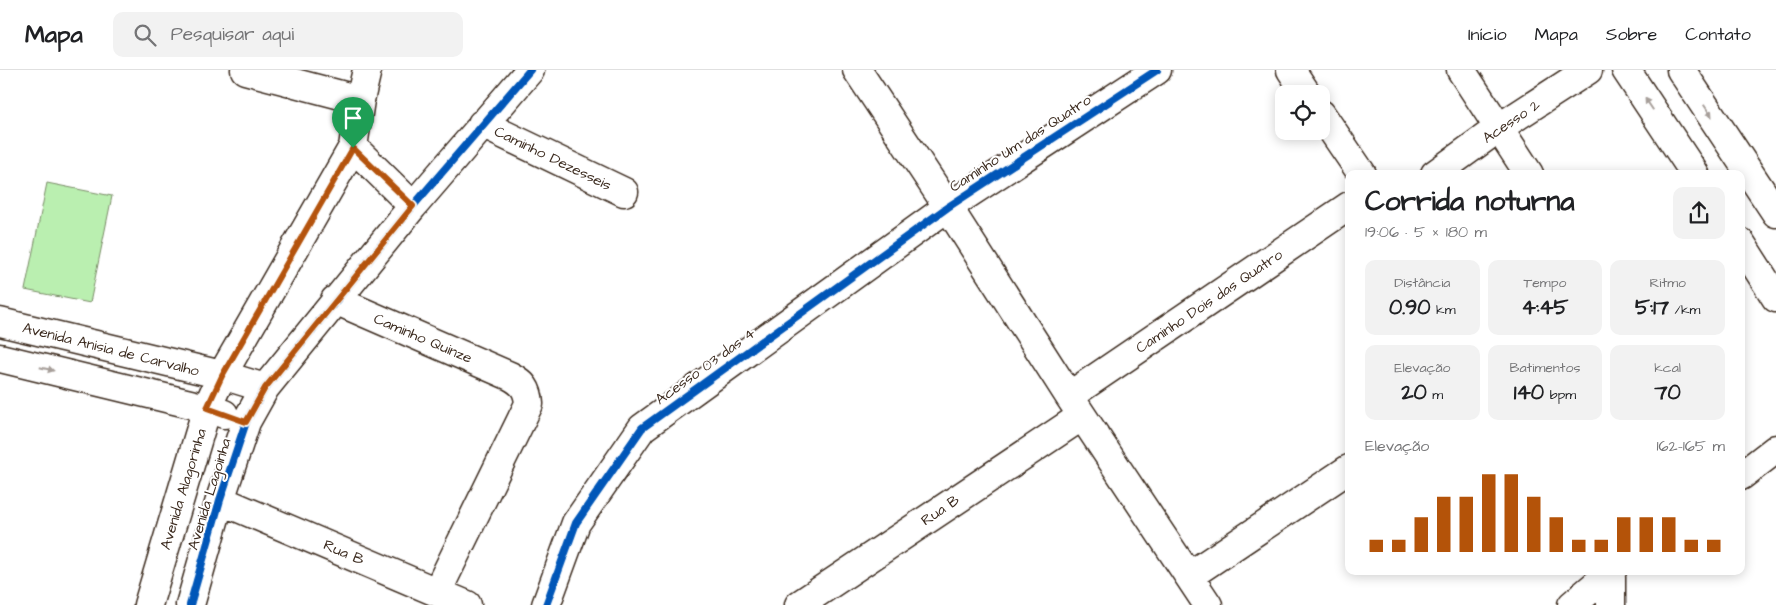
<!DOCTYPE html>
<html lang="pt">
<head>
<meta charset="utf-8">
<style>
  :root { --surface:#fff; --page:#f2f2f2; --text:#202124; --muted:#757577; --line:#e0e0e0; --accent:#b45309 }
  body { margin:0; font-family:"Architects Daughter",sans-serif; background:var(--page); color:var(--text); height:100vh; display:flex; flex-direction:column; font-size:19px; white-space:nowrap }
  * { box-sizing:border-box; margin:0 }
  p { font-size:16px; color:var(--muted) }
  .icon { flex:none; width:28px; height:28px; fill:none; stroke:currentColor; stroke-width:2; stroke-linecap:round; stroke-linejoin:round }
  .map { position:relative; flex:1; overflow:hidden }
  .drawer { position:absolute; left:1345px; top:100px; width:400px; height:405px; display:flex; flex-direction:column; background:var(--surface); border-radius:10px; box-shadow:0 2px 12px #0003 }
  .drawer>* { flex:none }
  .tools { position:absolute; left:1275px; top:15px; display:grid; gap:10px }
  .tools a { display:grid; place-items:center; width:55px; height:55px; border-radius:10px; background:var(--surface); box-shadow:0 2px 12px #0003; font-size:25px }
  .pin { position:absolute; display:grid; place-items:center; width:42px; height:42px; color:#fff; margin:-51px -21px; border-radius:50% 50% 50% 0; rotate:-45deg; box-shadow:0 0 5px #0007 }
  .pin .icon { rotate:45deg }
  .round { display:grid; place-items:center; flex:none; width:52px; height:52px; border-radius:10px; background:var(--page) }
  .overview { display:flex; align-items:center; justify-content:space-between; height:85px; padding:0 20px }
  h1 { font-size:28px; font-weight:700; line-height:38px }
  .stats { display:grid; grid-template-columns:repeat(3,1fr); gap:8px; height:85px; padding:5px 20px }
  .stats div { display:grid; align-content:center; border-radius:10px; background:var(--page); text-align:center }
  .stats b { font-size:21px; font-weight:700 }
  .stats small { font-size:14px; font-weight:400 }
  .stats p { font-size:14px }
  .chart { height:140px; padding:10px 20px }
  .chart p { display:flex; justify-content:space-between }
  .chart svg { width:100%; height:90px; margin-top:5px; stroke:var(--accent); stroke-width:6 }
  header { display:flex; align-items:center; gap:30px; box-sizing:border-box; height:70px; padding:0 25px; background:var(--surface); border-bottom:1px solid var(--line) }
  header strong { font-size:24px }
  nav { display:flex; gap:28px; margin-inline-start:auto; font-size:18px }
  .search { width:350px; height:45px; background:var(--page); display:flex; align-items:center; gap:12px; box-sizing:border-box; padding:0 18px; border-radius:10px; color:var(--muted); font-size:19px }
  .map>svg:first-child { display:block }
  .green { fill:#baefb0; stroke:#7a8c67 }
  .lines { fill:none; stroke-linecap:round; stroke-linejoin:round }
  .minor-casing { stroke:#3b2a1e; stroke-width:31 }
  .minor { stroke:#fff; stroke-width:28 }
  .cycleway-casing { stroke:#fff; stroke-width:11 }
  .cycleway { stroke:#0057b8; stroke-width:8 }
  .oneway { fill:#a79f9a }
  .route-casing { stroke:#fff; stroke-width:10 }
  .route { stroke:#b45309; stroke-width:6 }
  .labels { text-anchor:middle; stroke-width:4; stroke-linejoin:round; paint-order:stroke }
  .street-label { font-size:15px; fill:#3b2a1e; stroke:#fff }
</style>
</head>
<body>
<header>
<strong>Mapa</strong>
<div class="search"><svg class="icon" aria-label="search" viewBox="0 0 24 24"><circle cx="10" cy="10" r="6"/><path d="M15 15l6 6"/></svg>Pesquisar aqui</div>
<nav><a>Início</a><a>Mapa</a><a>Sobre</a><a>Contato</a></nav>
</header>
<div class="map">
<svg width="1776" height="535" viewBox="0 0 1776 535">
  <rect width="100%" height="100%" fill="#fff"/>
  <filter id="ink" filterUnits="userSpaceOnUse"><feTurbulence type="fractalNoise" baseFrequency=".02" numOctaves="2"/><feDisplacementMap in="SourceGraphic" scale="10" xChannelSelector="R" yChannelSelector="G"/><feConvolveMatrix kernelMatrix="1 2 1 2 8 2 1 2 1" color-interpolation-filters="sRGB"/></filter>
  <g filter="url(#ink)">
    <path class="green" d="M 47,113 L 112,126 L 90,233 L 25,220 Z"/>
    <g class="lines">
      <g class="minor-casing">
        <path id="minor" d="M 245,0 L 360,30
          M 857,0 L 948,137 L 1069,326 L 1208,535
          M 1291,0 L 1307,24
          M 1461,0 L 1529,104
          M 1626,0 L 1695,104
          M 1681,0 L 1776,143
          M 1321,44 L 1362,104
          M 482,54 L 624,122
          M 353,77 L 413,136
          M 1435,104 L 1500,57 L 1588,0
          M 1741,173 L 1776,228
          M 335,230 L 510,306 C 523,313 528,319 529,334 L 437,522
          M 0,252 L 222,305 L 265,318
          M 0,288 L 207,338 L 224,344
          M 1069,326 L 1349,136
          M 1741,406 L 1776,379
          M 220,430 L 467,535
          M 1189,506 L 1349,399
          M 148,535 L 207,338 L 222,305 L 353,77 L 360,30 L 367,0
          M 190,535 L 220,430 L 246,352 L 265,318 L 413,136 L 530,0
          M 546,535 L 576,453 L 642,358 L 948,137 L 1157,0
          M 799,535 L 1082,346
          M 1572,535 L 1612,501
          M 1611,535 L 1611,502"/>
      </g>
      <use href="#minor" class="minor"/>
      <g class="cycleway-casing">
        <path id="cycleway" d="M 190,535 L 220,430 L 246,352 L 265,318 L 413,136 L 530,0
          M 546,535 L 576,453 L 642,358 L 948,137 L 1157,0"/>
      </g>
      <use href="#cycleway" class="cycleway"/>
    </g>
    <defs><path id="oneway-solid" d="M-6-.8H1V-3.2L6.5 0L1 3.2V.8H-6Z" transform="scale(1.25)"/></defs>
    <g class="oneway">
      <use href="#oneway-solid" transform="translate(1649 34) rotate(-124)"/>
      <use href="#oneway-solid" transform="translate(1708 41) rotate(56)"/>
      <use href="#oneway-solid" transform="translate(47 299) rotate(14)"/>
    </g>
  </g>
  <g class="lines" filter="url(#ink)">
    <g class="route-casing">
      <path id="route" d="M 353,78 L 413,136 L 265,318 L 246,352 L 207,338 L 222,306 Z"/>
    </g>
    <use href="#route" class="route"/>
  </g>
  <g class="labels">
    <g class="street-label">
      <text transform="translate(1511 51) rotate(-34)" y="5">Acesso 2</text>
      <text transform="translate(1020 73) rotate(-33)" y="5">Caminho Um das Quatro</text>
      <text transform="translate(553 88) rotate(26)" y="5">Caminho Dezesseis</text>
      <text transform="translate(1209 231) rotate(-34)" y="5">Caminho Dois das Quatro</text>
      <text transform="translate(423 268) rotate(23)" y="5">Caminho Quinze</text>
      <text transform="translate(111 279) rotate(14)" y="5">Avenida Anisia de Carvalho</text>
      <text transform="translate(705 296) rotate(-36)" y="5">Acesso 03 das 4</text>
      <text transform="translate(183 419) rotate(-73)" y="5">Avenida Alagorinha</text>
      <text transform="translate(209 424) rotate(-73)" y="5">Avenida Lagoinha</text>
      <text transform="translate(940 440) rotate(-34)" y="5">Rua B</text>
      <text transform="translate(344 482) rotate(23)" y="5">Rua B</text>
    </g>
  </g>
</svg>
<div class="tools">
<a><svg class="icon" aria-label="locate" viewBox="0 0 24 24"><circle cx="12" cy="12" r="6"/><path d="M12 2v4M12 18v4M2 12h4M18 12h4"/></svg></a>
</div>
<div class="pin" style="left:353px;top:78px;background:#1e9e55"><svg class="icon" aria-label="arrive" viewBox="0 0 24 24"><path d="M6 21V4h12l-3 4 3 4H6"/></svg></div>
<section class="drawer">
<div class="overview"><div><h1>Corrida noturna</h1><p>19:06 · 5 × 180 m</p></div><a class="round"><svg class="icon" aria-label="share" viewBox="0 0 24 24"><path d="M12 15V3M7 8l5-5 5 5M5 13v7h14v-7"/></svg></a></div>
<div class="stats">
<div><p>Distância</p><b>0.90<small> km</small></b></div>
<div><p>Tempo</p><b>4:45</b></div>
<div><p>Ritmo</p><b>5:17<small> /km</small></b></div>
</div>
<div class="stats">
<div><p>Elevação</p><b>20<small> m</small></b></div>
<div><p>Batimentos</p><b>140<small> bpm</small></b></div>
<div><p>kcal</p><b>70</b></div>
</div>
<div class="chart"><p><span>Elevação</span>162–165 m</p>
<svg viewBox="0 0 160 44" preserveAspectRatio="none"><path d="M5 44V38M15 44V38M25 44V27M35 44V17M45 44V17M55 44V6M65 44V6M75 44V17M85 44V27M95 44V38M105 44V38M115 44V27M125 44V27M135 44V27M145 44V38M155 44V38"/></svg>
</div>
</section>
</div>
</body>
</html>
